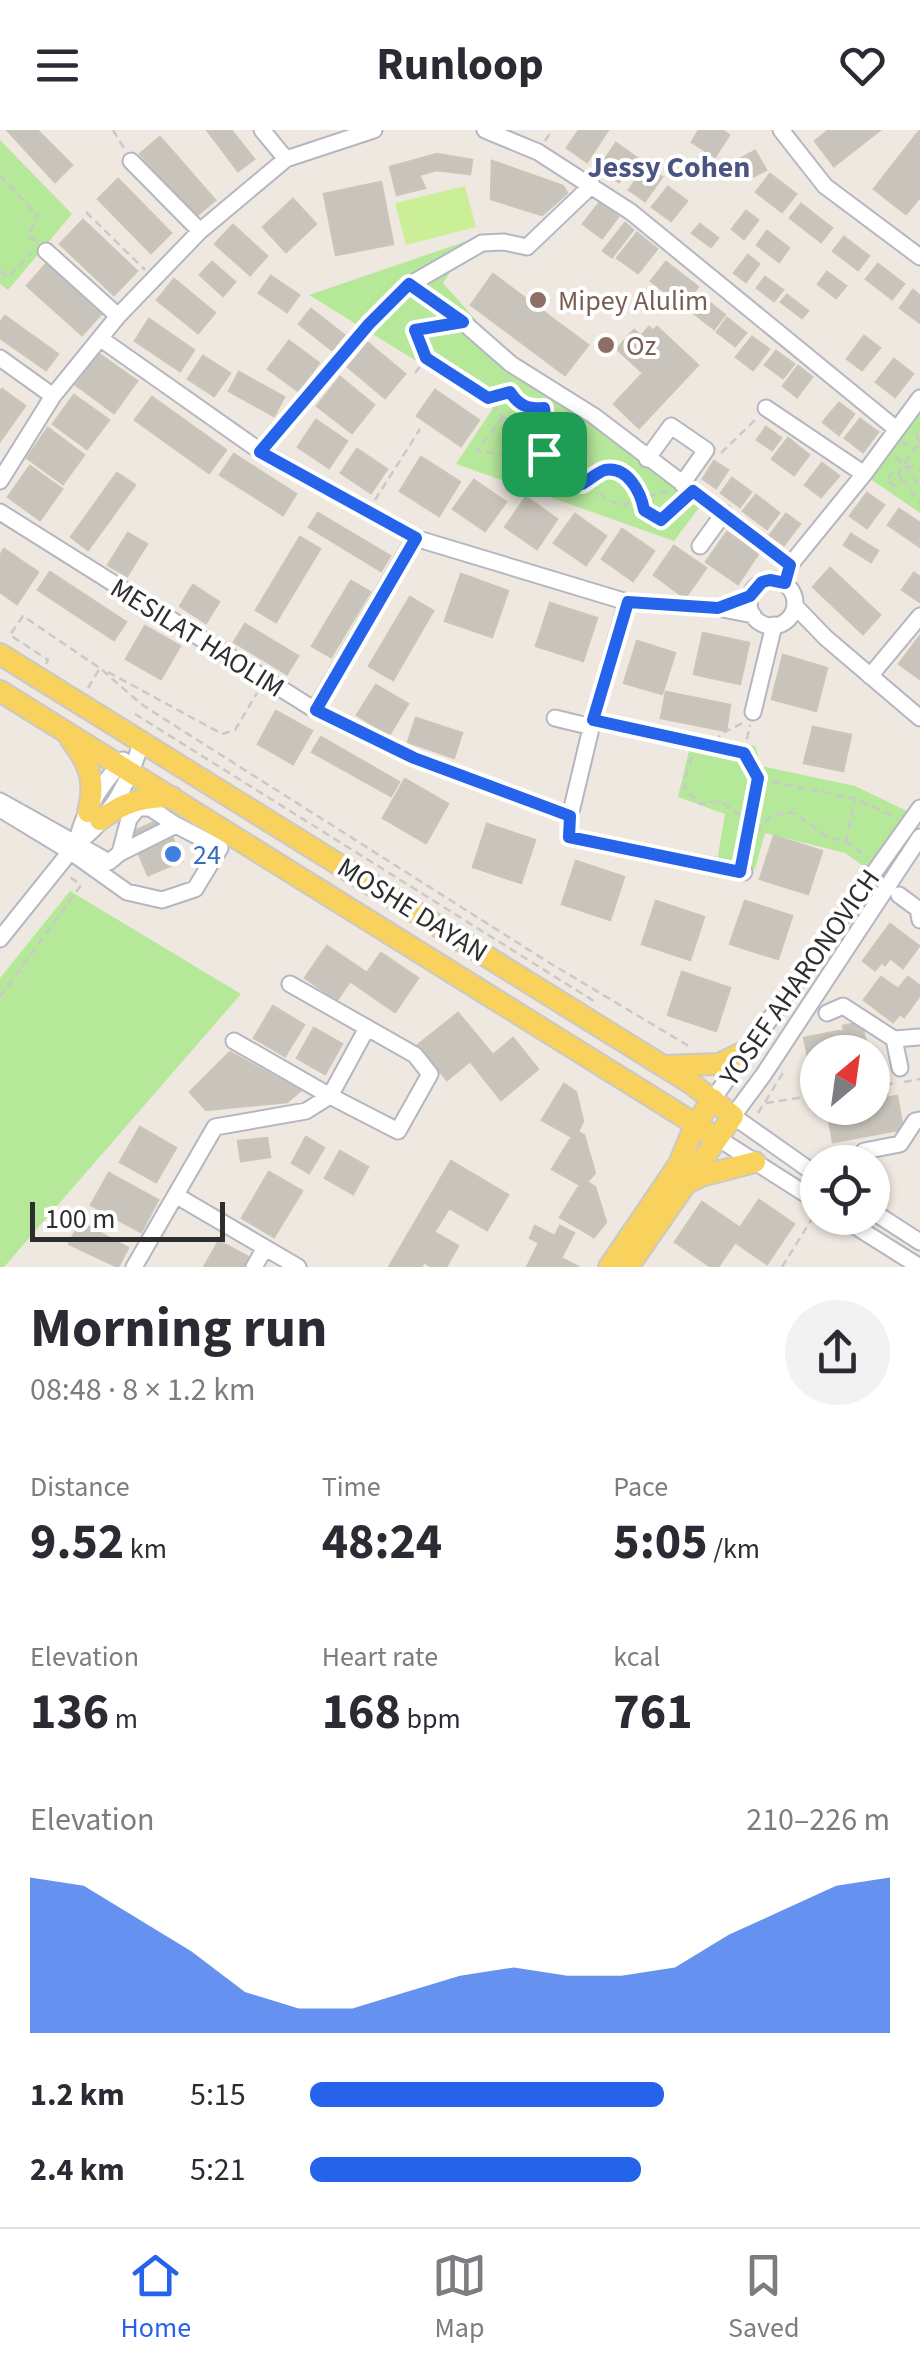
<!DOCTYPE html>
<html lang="en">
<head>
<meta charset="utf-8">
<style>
  :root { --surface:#fff; --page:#f2f2f3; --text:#2b2b33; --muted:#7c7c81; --line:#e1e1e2; --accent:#2563eb }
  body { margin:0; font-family:"Source Sans 3",sans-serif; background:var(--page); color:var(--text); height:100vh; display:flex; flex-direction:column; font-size:38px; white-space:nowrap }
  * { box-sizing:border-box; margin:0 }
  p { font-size:32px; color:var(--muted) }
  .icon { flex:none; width:55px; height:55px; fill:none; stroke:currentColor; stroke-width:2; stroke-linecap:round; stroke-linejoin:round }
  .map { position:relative; height:1137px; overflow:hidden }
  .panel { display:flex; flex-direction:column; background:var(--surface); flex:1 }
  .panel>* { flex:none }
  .needle { width:65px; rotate:29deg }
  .fabs { position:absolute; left:800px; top:905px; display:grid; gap:20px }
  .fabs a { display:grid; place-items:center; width:90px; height:90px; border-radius:50%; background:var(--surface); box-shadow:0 2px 8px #0004; font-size:50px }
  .scale { position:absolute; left:30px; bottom:25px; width:195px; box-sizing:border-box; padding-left:10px; border:5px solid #2e2e2e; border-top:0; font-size:28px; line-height:35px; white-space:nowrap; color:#2e2e2e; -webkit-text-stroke:8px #fff; paint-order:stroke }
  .pin { position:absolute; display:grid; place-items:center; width:85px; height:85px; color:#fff; margin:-42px; border-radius:20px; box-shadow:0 5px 15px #0006 }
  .round { display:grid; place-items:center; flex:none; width:105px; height:105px; border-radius:52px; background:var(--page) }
  .overview { display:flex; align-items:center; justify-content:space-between; height:170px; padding:0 30px }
  h1 { font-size:55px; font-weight:700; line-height:75px }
  .figures { display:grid; grid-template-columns:repeat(3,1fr); gap:15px; height:170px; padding:10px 30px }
  .figures div { display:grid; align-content:center }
  .figures b { font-size:50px; font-weight:700 }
  .figures small { font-size:28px; font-weight:400 }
  .figures p { font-size:28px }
  .chart { height:280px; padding:20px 30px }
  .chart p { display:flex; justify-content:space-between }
  .chart svg { width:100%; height:180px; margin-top:10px; fill:var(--accent); opacity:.7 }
  ul { padding:0 30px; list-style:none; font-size:32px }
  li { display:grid; grid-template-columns:160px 120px 1fr; align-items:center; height:75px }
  li i { height:25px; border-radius:12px; background:var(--accent) }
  header { display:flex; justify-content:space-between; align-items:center; height:130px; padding:0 30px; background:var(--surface); font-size:45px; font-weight:700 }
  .menu { display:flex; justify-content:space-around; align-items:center; height:140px; border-top:2px solid var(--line); background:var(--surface); font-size:28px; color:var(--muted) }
  .menu a { display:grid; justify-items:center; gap:5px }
  .menu .selected { color:var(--accent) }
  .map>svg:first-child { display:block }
  .green { fill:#b6e89a }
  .pitch { fill:#caef96 }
  .building { fill:#c8c3bb; stroke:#cbc5b9; stroke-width:2.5 }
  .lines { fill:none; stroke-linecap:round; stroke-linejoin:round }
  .minor-casing { stroke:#b4b6c1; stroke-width:19 }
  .major-casing { stroke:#c9c9c9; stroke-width:24 }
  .path { stroke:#c9c9c9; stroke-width:2.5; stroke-dasharray:8 5; stroke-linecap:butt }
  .minor { stroke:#fff; stroke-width:15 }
  .major { stroke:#f8d25c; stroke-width:20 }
  .route-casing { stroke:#fff; stroke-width:20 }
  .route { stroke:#2563eb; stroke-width:12 }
  .education-dot { fill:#8d6e63; stroke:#fff; stroke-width:4 }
  .shop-dot { fill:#3f7fe0; stroke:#fff; stroke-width:4 }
  .labels { text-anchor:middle; stroke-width:8; stroke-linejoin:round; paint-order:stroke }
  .education-label { font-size:28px; fill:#785e54; stroke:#fff; text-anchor:start }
  .street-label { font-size:28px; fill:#2e2e2e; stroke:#fff }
  .shop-label { font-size:28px; fill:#366cbe; stroke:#fff; text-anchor:start }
  .neighbourhood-label { font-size:30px; font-weight:bold; fill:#4b5582; stroke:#fff }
</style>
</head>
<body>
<header><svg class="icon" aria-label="menu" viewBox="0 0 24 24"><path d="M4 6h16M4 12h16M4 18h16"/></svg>Runloop<svg class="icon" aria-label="heart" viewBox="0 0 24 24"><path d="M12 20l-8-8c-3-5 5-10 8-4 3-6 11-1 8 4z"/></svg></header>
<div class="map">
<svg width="920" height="1137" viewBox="0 0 920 1137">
  <rect width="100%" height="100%" fill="#efe8e0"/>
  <path class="green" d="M 0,10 L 72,84 L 8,160 L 0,154 Z
    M 470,110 L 443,153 L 511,230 L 707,367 L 674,411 L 456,334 L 493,278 L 309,165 Z
    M 920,276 L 920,383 L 869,348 Z
    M 693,604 L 755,616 L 761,636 L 855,656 L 909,682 L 869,740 L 845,723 L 765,703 L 755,739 L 717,731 L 725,684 L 678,667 Z
    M 70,761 L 241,864 L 4,1137 L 0,1137 L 0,848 Z"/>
  <path class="pitch" d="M 465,56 L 476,97 L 406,115 L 395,73 Z"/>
  <path class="building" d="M 7,0 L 37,0 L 72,35 L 55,52 Z
    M 207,0 L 231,0 L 254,29 L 238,41 Z
    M 579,0 L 608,0 L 587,32 L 567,18 Z
    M 699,0 L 722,0 L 729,5 L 715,27 L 692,12 Z
    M 829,0 L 880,0 L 834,36 L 815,11 Z
    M 920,0 L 920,67 L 906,84 L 874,59 Z
    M 160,7 L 215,70 L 195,87 L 140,24 Z
    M 616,13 L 637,28 L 619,52 L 599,38 Z
    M 755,21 L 766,40 L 748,49 L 738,30 Z
    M 437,24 L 472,30 L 470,44 L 436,40 L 419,45 L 425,58 L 397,65 L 390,37 Z
    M 492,31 L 563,56 L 567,63 L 542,85 L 491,69 Z
    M 646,36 L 662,47 L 645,71 L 629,60 Z
    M 770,44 L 796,64 L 782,82 L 756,62 Z
    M 118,49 L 171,103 L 151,123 L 98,69 Z
    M 381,52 L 393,114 L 336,125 L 324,64 Z
    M 668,57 L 687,71 L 671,91 L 652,77 Z
    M 293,69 L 316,94 L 286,122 L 263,97 Z
    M 600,72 L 618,87 L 602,108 L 583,94 Z
    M 801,74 L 832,98 L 821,112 L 790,88 Z
    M 746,81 L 758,90 L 744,109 L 732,99 Z
    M 83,90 L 137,141 L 114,165 L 60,114 Z
    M 625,93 L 633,100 L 612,127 L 603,121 Z
    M 700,94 L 718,108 L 711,117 L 692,103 Z
    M 233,95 L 267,126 L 250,145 L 215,114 Z
    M 767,101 L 789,118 L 779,132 L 757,115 Z
    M 637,103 L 657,119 L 638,143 L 617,128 Z
    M 844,107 L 869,126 L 858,140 L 833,121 Z
    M 748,125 L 759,134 L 746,152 L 734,143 Z
    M 212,132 L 235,152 L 223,166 L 200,145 Z
    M 666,132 L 698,157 L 683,176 L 651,151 Z
    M 46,134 L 101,184 L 82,205 L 27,156 Z
    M 878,134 L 904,154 L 892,169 L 866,149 Z
    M 827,142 L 846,156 L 836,168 L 818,154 Z
    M 493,144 L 588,215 L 565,245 L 471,175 Z
    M 271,146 L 299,165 L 287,182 L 259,163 Z
    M 765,147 L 783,160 L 774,171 L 757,158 Z
    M 174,149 L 215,183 L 198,203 L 157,170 Z
    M 913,160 L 920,166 L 920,193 L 900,178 Z
    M 787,165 L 808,181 L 802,188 L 781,172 Z
    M 702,167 L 725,185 L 714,199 L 691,181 Z
    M 311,179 L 344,205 L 332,220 L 299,194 Z
    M 5,186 L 58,224 L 46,240 L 0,208 L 0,193 Z
    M 727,188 L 746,203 L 735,216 L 717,202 Z
    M 149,189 L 194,220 L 180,241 L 135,211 Z
    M 649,197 L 653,201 L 657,197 L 698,235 L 639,298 L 614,274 L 643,243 L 617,219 L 634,200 L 641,206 Z
    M 864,206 L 880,218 L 862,240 L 847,229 Z
    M 752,207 L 769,219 L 753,240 L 736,227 Z
    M 289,211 L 319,233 L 298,261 L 268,239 Z
    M 368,213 L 405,244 L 385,268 L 348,237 Z
    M 776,221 L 794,234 L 783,248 L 765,235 Z
    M 99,224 L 137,251 L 114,283 L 76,255 Z
    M 203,226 L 230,243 L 214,266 L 188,249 Z
    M 894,229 L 913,244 L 895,267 L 876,252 Z
    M 798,236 L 812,247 L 797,267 L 783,256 Z
    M 239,242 L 284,267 L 274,286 L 229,261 Z
    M 340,247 L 374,275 L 352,303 L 317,276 Z
    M 2,259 L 25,276 L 0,311 L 0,262 Z
    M 435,260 L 479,290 L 461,316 L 417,286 Z
    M 74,265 L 109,290 L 87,319 L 53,294 Z
    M 152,267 L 226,320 L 209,343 L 135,290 Z
    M 839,273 L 854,284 L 839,305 L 823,292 Z
    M 860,289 L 878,302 L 863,322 L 845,308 Z
    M 316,290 L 347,311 L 329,338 L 298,317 Z
    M 766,297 L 781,308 L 772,320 L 757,310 Z
    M 48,298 L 84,325 L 63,354 L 27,328 Z
    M 788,308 L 809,325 L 794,345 L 772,329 Z
    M 357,319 L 387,339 L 371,363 L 341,343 Z
    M 234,324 L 296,364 L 283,385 L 220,345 Z
    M 421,327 L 460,352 L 439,386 L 400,361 Z
    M 714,331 L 728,340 L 716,358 L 703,349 Z
    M 822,333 L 839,346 L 821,367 L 805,355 Z
    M 30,336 L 62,359 L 40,390 L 8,367 Z
    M 117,343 L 135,355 L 88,420 L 71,407 Z
    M 732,348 L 751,362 L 740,377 L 721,363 Z
    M 474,350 L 506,372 L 485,401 L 453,379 Z
    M 867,363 L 884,375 L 867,398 L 850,386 Z
    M 756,365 L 779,383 L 767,399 L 743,381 Z
    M 526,367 L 557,389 L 537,419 L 505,397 Z
    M 899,379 L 920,393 L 920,417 L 888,395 Z
    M 318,383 L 390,426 L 381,441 L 309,397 Z
    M 575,384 L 606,406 L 586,435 L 554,413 Z
    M 786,384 L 800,394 L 784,415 L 770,405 Z
    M 622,399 L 654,421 L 633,451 L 602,429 Z
    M 727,402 L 758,424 L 738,454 L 706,432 Z
    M 128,403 L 147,414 L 127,446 L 108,435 Z
    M 851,404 L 878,421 L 871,432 L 844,415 Z
    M 300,407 L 320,419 L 276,492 L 256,480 Z
    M 674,416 L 706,438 L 685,468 L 654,445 Z
    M 4,419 L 38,442 L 17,474 L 0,462 L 0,426 Z
    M 830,438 L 880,485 L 863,504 L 813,457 Z
    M 50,442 L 126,492 L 114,510 L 38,460 Z
    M 914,443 L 920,447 L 920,472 L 902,460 Z
    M 461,444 L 508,461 L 492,507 L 445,491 Z
    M 351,451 L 370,462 L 331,527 L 312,516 Z
    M 193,455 L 219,472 L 206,493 L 180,476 Z
    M 410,467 L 433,481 L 393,550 L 369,536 Z
    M 550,473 L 597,488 L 583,531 L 536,516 Z
    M 245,494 L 298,526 L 287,544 L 234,512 Z
    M 145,496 L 180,516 L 161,549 L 126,529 Z
    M 703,503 L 749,513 L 740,554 L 694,544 Z
    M 920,506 L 920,549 L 899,534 Z
    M 637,511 L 675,523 L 662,564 L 624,553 Z
    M 783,525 L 827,538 L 816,581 L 772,569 Z
    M 376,555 L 408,574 L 389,605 L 357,585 Z
    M 666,562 L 730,575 L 726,601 L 661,588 Z
    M 276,581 L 312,601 L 293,634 L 258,614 Z
    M 416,588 L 462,603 L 454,628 L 408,612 Z
    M 813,597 L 851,605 L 843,641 L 804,633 Z
    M 321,607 L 399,652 L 391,666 L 312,622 Z
    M 405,649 L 448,674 L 426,713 L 383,688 Z
    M 164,688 L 182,731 L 148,745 L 130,703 Z
    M 487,694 L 535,710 L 521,753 L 473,737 Z
    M 774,706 L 822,721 L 808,764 L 760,749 Z
    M 576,731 L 624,747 L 610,790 L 562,774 Z
    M 656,771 L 704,787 L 690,830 L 642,814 Z
    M 745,771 L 792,786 L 778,829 L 730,814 Z
    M 890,794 L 919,816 L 903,838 L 890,828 L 885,835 L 882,832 L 875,840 L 863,831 Z
    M 327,816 L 367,843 L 381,823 L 418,848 L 395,882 L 350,851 L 337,870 L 305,848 Z
    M 682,842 L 730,858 L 716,901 L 668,885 Z
    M 881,847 L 898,859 L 908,847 L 920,856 L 920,865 L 904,887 L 900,884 L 893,892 L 864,870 Z
    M 273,876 L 304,895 L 285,926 L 254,908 Z
    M 458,883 L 493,925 L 513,908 L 538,939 L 501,970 L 470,931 L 447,950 L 418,915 Z
    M 861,892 L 868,922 L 818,922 L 818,944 L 812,945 L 804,908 L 844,900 L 843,896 Z
    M 314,898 L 342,914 L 325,944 L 297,928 Z
    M 230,922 L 300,961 L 287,972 L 206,980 L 190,962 Z
    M 564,954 L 576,962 L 583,991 L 578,1002 L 584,1005 L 595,1043 L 587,1052 L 595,1057 L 606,1092 L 594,1107 L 560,1087 L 580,1055 L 552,1039 L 572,1007 L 542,990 Z
    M 887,964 L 887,968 L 897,966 L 903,999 L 833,1012 L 827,979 L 872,978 L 872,966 Z
    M 140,997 L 176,1018 L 156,1052 L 120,1032 Z
    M 306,1007 L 324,1018 L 309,1043 L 292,1033 Z
    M 267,1008 L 270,1027 L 241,1031 L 238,1011 Z
    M 340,1021 L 368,1037 L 353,1064 L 325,1048 Z
    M 451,1031 L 508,1065 L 487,1100 L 449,1078 L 434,1102 L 458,1116 L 446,1137 L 432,1137 L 424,1132 L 421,1137 L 389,1137 Z
    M 269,1042 L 302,1061 L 274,1107 L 242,1088 Z
    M 109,1043 L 158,1070 L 141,1102 L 91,1075 Z
    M 759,1070 L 794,1094 L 767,1134 L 735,1112 L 718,1137 L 711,1137 L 675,1112 L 702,1072 L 740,1098 Z
    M 80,1092 L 128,1118 L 118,1137 L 69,1114 Z
    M 535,1096 L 555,1106 L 560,1096 L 574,1103 L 561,1128 L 579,1137 L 527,1137 L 539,1113 L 530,1108 Z
    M 219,1111 L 250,1128 L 245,1137 L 204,1137 Z"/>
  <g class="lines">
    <g class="minor-casing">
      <path id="minor" d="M 262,0 L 286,29
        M 485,0 L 538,22 L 631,82 L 895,298
        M 781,0 L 825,56 L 920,127
        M 131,31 L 200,101
        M 46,121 L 118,186
        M 409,155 L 463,192 L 511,234 L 594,286 L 790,435
        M 101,209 L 260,321 L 415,408 L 627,472 L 718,478 L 753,485
        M 0,228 L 53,266
        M 766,278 L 864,344
        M 260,321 L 369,194 L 409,155 L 482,113 L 504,112 L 527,117 L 592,55
        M 647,329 L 671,296 L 706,320 L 682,354
        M 0,351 L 53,266 L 118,186 L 200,101 L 286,29 L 374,0
        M 0,382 L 315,580 L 414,628 L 570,686
        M 700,416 L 724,383
        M749 473a23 23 0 1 1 46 0a23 23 0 1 1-46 0Z
        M 785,453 L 790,435 L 864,344 L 920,268
        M 627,472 L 593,590 L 570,686 L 569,707 L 744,742
        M 795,476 L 826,508 L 920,588
        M 870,546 L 920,486
        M 315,580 L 415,408
        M 753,582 L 774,495
        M 555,588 L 592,597
        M 0,671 L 109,732 L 120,723 L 176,695 L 220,718 L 195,759 L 162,770 L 127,762 L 71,722 L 0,679
        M 77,713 C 81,684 104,652 123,630
        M 120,723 L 129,689 L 138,678 L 150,678 L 176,695
        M 899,765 L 918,779 L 920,790
        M 0,809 L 77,713 C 110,690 131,648 142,610
        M 827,883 L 843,876 L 894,909 L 920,907
        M 894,909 L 900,938
        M 234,911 L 330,966 L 367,898
        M 713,969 L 920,678
        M 716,1007 L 818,1072
        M 864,1021 L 900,1014 L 915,991 L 920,990
        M 818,1046 L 733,986 L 764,944 L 920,707
        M 177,1066 L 298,1137
        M 872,1081 L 920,1112
        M 842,1088 L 920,1137
        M 134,1137 L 215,997 L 306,981 L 330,966 L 398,1001 L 430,944 L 415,925 L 290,854
        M 254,1137 L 265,1118"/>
    </g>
    <g class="major-casing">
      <path id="major" d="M 0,524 L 692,954 L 733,986 L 628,1137
        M 0,561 L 716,1007
        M 71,610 C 90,634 96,652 88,682
        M 100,690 C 124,672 142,667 172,667
        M 664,936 L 719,934 L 750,919
        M 684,1055 L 701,1046 L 755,1032
        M 609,1137 L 679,1034 L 695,995 L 713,969"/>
    </g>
    <path class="path" d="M 113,0 L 125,20
      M 545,11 L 552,0
      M 0,46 L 38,86 L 28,105 L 37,113
      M 86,82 L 145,140
      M 0,141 L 8,147 L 31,123
      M 409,197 L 415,200 L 426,228 L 487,268 L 503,287 L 543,323
      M 417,200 L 443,195
      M 415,243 L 425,230
      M 507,250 L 510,263
      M 489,268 L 510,263 C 521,279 534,280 553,277
      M 544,280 L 546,293 L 553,305
      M 503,287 L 477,321 L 543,329 L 545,337 L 578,353 L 582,354 L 595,345 C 594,323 575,309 555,307 L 546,317 L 543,329
      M 919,311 L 916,302 L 920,299
      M 902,313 L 920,317
      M 721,323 L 758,287
      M 896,327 L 904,335 L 920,340
      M 905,337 L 920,355
      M889 349a6 6 0 1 1 12 0a6 6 0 1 1-12 0Z
      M 898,344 L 919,311
      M 903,349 L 920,373
      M 668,361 L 643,368 L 644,380 L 661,390 L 681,373
      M 639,364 L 626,375 C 610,373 602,367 593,354 L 595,345 C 620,333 629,351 643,368
      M 375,370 L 420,299
      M 46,534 L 48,530 L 10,505 L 23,486 L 101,539
      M 108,542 L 222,604 L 235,600 L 257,563
      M 88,558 L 100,538 L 141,574 L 180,599 L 548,832 L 692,918
      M 135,584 L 597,873
      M 609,593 L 744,623 L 758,649 L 856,669 L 897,688
      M 717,613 L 720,604 L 745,592
      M 694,614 C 694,630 684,641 685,659 L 701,674 L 720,671 L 749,691
      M 744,622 L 750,595
      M 846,712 L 855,671
      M 743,720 L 757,650
      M 743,724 L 752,715 L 761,695 L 772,686 L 785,683 L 794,683 L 826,706 L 846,712 L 867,727
      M 0,867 L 81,755 L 67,745
      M 904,952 L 920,949
      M 872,957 L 896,953
      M 766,973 L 818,965
      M 758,983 L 783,943
      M 820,1088 L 827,1092
      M 782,1137 L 813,1087"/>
    <use href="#minor" class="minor"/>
    <use href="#major" class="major"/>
  </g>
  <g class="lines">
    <g class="route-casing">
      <path id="route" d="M 409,154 L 463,192 L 415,200 L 426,228 L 488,268 L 510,262 C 519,276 528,279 544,278 L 546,293 L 555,307 L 546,317 L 545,337 L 582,354 C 589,350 598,342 605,340 C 628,336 641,363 644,380 L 661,390 L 693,361 L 790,435 L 785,453 L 770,450 L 762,452 L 750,466 L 718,478 L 628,472 L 593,590 L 744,623 L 758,648 L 740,742 L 569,707 L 570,686 L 414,628 L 316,580 L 416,408 L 260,322 L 369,194 Z"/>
    </g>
    <use href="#route" class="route"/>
  </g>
  <g class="education-dot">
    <circle cx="538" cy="170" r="10"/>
    <circle cx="606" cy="215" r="10"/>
  </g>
  <circle class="shop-dot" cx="173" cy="724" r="10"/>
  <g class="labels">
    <g class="education-label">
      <text x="558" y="180">Mipey Alulim</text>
      <text x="626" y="225">Oz</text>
    </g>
    <g class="street-label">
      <text transform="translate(198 507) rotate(32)" y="10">MESILAT HAOLIM</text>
      <text transform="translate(413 779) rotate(32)" y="10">MOSHE DAYAN</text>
      <text transform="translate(799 847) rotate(-55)" y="10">YOSEF AHARONOVICH</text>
    </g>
    <g class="shop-label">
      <text x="193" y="734">24</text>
    </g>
    <g class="neighbourhood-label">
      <text x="669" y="47">Jessy Cohen</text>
    </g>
  </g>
</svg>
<div class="fabs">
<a><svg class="needle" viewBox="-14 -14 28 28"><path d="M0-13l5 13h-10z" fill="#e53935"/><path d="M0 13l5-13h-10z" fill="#7c7c81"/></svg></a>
<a><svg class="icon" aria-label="locate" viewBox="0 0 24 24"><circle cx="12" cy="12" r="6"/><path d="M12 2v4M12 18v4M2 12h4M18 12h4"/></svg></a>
</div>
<div class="scale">100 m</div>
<div class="pin" style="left:544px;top:324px;background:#1e9e55"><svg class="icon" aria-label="arrive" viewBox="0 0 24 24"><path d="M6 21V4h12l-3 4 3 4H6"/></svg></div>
</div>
<section class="panel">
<div class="overview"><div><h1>Morning run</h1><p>08:48 · 8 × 1.2 km</p></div><a class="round"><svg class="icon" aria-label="share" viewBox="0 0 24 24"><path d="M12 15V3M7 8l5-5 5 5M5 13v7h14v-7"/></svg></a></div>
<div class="figures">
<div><p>Distance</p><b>9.52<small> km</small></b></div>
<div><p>Time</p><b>48:24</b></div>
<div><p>Pace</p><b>5:05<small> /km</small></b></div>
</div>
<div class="figures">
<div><p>Elevation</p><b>136<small> m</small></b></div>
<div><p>Heart rate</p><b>168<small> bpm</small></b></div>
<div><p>kcal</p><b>761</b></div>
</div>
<div class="chart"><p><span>Elevation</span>210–226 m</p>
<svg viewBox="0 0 160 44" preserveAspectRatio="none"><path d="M0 44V6L10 8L20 16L30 24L40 34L50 38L60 38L70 34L80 30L90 28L100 30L110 30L120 28L130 20L140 14L150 8L160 6V44z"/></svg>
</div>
<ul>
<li><b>1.2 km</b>5:15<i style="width:61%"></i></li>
<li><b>2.4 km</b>5:21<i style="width:57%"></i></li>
</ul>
</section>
<nav class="menu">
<a class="selected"><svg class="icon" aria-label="home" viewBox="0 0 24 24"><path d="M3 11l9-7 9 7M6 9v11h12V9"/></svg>Home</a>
<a><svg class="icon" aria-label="map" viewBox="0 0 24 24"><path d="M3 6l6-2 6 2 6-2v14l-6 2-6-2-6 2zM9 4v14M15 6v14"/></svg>Map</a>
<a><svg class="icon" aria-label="saved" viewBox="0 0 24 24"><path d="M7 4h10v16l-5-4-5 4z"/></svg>Saved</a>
</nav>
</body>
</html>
